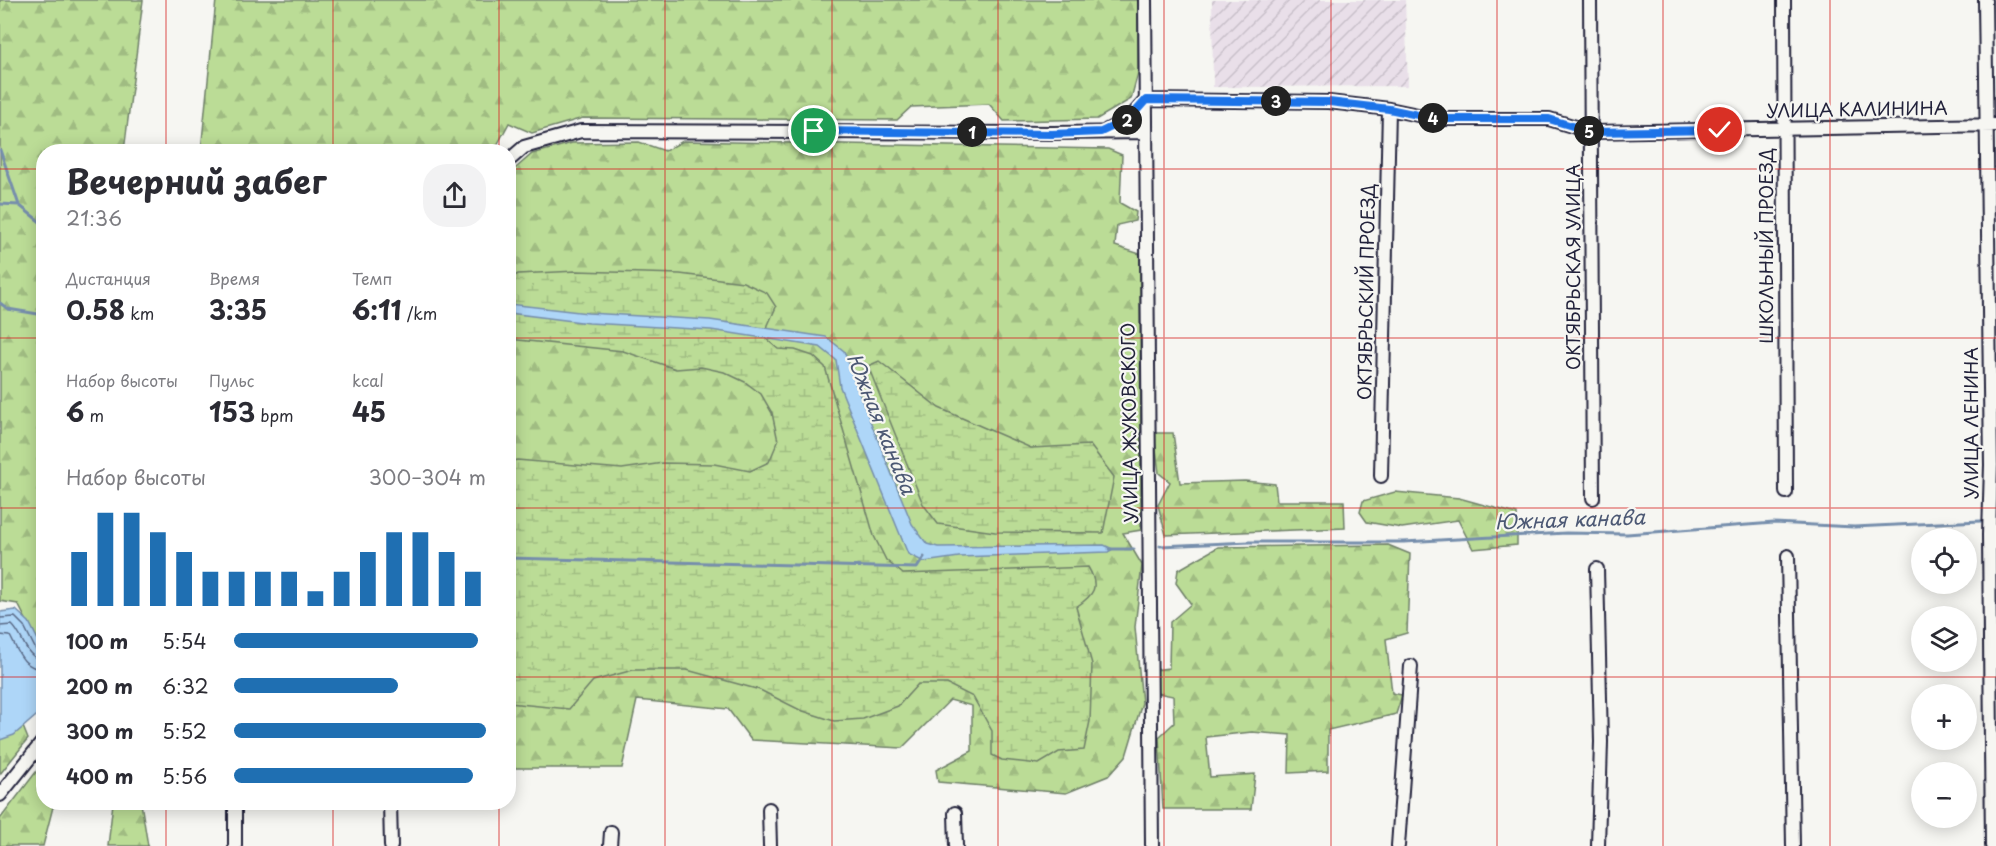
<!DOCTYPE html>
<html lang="ru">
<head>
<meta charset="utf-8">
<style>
  :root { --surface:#fff; --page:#f2f2f3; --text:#2b2b33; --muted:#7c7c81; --accent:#1f6fb2 }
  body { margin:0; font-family:"Playpen Sans",sans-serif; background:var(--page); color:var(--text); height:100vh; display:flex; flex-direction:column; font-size:22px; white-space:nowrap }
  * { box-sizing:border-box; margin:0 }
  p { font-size:20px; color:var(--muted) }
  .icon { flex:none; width:33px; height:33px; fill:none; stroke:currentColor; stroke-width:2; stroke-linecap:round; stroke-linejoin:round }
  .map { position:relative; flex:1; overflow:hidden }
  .panel { position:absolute; left:36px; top:144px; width:480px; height:666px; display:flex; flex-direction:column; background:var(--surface); border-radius:24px; box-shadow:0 3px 15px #0003 }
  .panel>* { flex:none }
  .controls { position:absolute; left:1911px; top:528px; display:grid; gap:12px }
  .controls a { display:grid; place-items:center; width:66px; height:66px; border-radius:50%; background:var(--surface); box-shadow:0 3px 15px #0003; font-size:30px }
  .pin { position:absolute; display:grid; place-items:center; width:51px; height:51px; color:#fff; margin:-26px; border:3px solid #fff; border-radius:50%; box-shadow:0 2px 6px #0007 }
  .km { position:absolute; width:30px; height:30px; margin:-15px; border-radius:50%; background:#222; color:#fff; font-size:16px; line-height:30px; text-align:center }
  .round { display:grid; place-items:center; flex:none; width:63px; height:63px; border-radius:24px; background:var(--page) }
  .head { display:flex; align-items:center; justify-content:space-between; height:102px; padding:0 30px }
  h1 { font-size:33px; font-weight:700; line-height:45px }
  .figures { display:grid; grid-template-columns:repeat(3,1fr); gap:9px; height:102px; padding:6px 30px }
  .figures div { display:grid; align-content:center }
  .figures b { font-size:26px; font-weight:700 }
  .figures small { font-size:16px; font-weight:400 }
  .figures p { font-size:16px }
  .chart { height:168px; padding:12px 30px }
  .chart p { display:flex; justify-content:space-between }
  .chart svg { width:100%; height:108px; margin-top:6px; stroke:var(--accent); stroke-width:6 }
  ul { padding:0 30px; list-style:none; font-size:20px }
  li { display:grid; grid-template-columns:96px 72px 1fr; align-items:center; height:45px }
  li i { height:15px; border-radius:8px; background:var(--accent) }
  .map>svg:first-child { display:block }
  .industrial { fill:url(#industrial-furrows) }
  .forest { fill:url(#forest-firs); stroke:#6e7f68; stroke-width:1.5 }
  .wetland { fill:url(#wetland-marsh); stroke:#6e7f68; stroke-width:1.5 }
  .water { fill:#aed6f8; stroke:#768eac; stroke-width:1.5 }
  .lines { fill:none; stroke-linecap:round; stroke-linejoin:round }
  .shore { stroke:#5a6a87; stroke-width:1.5 }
  .stream { stroke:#768eac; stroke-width:3 }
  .minor-casing { stroke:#22223b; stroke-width:16 }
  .minor { stroke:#f6f6f2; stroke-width:12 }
  .route-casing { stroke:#fff; stroke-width:12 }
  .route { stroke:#1a73e8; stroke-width:8 }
  .grid { fill:none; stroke:#d62828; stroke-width:1.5; stroke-opacity:0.55 }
  .labels { text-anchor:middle; stroke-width:4.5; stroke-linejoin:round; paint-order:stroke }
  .street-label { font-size:18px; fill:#22223b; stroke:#f6f6f2 }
  .water-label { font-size:20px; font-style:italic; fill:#4c5874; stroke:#f6f6f2 }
</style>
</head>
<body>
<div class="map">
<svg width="1996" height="846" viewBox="0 0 1996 846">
  <defs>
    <pattern id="industrial-furrows" width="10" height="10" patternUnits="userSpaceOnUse" patternTransform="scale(1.5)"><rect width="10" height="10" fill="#e9dfe9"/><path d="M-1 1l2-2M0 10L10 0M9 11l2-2" fill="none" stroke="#c8bfc9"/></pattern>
    <pattern id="forest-firs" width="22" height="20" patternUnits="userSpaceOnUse" patternTransform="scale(1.5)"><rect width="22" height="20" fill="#bbdc96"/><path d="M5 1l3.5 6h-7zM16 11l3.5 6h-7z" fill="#a0bc82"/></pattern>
    <pattern id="wetland-marsh" width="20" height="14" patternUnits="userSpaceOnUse" patternTransform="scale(1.5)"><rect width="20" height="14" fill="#bbdc96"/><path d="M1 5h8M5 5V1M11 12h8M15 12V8" fill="none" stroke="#a0bc82"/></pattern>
  </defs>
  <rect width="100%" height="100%" fill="#f6f6f2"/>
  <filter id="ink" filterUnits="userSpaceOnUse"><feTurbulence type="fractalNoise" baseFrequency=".0167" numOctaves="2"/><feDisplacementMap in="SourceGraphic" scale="12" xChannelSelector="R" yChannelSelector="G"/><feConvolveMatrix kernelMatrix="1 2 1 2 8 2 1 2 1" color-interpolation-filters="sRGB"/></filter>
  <g filter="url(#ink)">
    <path class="industrial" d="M 1212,0 L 1405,0 L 1408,86 L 1213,87 Z"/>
    <path class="forest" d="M 0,0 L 143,0 L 124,151 L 44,152 L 43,645 L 35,637 L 18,604 L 0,601 Z
      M 216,0 L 1138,0 L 1138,73 L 1131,99 L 1097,119 L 1004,121 L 989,104 L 911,107 L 897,120 L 583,118 L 532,133 L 509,123 L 494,151 L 201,151 Z
      M 683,141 L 1108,149 L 1122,155 L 1120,203 L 1136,212 L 1135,221 L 1117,225 L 1115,246 L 1140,254 L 1141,530 L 1123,533 L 1142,565 L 1135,627 L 1142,703 L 1126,756 L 1108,776 L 1066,793 L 938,782 L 936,770 L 972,751 L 972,706 L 950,700 L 902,748 L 751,740 L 728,709 L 637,700 L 622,768 L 509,768 L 509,174 L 532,154 L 572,143 L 639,142 L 665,151 Z
      M 1154,433 L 1173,433 L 1180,483 L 1245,481 L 1275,484 L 1277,501 L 1344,501 L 1345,528 L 1166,535 L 1158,505 L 1170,482 L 1159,473 Z
      M 1395,492 L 1459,498 L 1517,514 L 1517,545 L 1473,549 L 1458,520 L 1402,528 L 1367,522 L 1360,512 L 1363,501 Z
      M 1388,545 L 1410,554 L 1407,633 L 1386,639 L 1392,693 L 1402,695 L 1396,714 L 1328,730 L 1328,771 L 1289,773 L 1290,735 L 1252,732 L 1206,737 L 1210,777 L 1255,774 L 1251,809 L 1163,809 L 1159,737 L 1174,723 L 1173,696 L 1152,692 L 1153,670 L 1169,668 L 1170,622 L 1191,604 L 1176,583 L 1178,570 L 1218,547 Z
      M 22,724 L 28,739 L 0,774 L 0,738 Z
      M 43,766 L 44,802 L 54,803 L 43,846 L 0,846 L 0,819 L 39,768 Z
      M 113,803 L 141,803 L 148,846 L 108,846 Z"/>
    <path class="wetland" d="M 576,271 L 680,274 L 743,282 L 767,293 L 776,307 L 768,325 L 765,338 L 778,349 L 795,350 L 813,356 L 825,367 L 874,536 L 886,560 L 903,574 L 1088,567 C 1100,587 1094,595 1076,607 L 1092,664 L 1090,721 L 1084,750 L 1059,752 L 1039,764 L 1002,760 L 992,755 L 992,731 L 973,697 L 947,684 L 918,684 L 898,706 L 863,719 L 834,721 L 800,710 L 760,690 L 687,670 L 633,670 L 593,681 L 569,709 L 509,703 L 508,462 L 517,460 L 622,469 L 663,463 L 714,464 L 750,471 L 769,462 L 778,441 L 772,413 L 761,394 L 745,382 L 724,372 L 701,367 L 676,369 L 623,351 L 509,339 L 509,279 L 518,274 Z
      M 879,361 L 939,408 L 1031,448 L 1090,445 L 1114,477 L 1103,533 L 995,532 L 938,524 L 923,504 L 868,366 Z"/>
    <path class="water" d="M 509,304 L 588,313 L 710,320 L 826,337 L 844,351 L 860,396 L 912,524 L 927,544 L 938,547 L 1104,545 L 1113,549 L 1108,552 L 959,557 L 924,562 L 908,554 L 840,387 L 836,360 L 820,347 L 711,330 L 589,323 L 509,313 Z
      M 16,610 L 29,622 L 43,650 L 43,703 L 36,716 L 14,735 L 0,740 L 0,612 Z"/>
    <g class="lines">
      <path class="shore" d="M 0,618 L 15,617 L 24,626 L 36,650 L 44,653
        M 0,626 L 12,625 C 24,636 25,659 44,660
        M 0,635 L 10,636 C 18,651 23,669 44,669"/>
      <path class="stream" d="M 0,150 L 19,205 L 44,225
        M 0,204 L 19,205
        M 0,303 L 8,309 L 44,315
        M 1160,546 L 1250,542 L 1404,542 L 1566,533 L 1627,534 L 1774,523 L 1854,527 L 1981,521
        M 1109,549 L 1134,549
        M 508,558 L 917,568 L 924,557"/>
      <g class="minor-casing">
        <path id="minor" d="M 1145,0 L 1152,846
          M 1590,0 L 1593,498
          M 1784,0 L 1786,492
          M 1985,0 L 1991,465 L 1989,535 L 1992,846
          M 1146,100 L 1329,102 L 1389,109 L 1437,119 L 1549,119 L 1592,132 L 1996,125
          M 1107,130 L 1130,118 L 1146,100
          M 508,161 L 524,147 L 581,131 L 1052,133 L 1146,132
          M 1381,476 L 1389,109
          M 1788,556 L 1793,846
          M 1597,569 L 1601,742 L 1598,846
          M 0,795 L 44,740
          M 390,802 L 391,846
          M 769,809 L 770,846
          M 955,813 L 956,846
          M 235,846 L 235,805
          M 610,846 L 611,832
          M 1398,846 L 1411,666"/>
      </g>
      <use href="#minor" class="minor"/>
    </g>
  </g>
  <g class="lines" filter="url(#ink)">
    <g class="route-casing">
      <path id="route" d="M 814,131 L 1052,134 L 1101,132 L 1130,118 L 1146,100 L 1329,102 L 1389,109 L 1437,119 L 1549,119 L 1592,132 L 1720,130"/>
    </g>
    <use href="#route" class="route"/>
  </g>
  <path class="grid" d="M 166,0 L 166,152M 333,0 L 333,152M 499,0 L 499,152M 665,0 L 665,846M 832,0 L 832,846M 998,0 L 998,846M 1164,0 L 1164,846M 1331,0 L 1331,846M 1497,0 L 1497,846M 1663,0 L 1663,846M 1830,0 L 1830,846M 0,169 L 44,169M 508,169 L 1996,169M 0,338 L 44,338M 508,338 L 1996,338M 0,508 L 44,508M 508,508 L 1996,508M 0,677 L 44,677M 508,677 L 1996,677M 166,802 L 166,846M 333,802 L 333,846M 499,802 L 499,846"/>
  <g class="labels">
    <g class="street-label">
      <text transform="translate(1857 110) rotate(-1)" y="6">УЛИЦА КАЛИНИНА</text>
      <text transform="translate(1767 246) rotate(-90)" y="6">ШКОЛЬНЫЙ ПРОЕЗД</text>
      <text transform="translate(1574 267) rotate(-90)" y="6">ОКТЯБРЬСКАЯ УЛИЦА</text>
      <text transform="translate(1367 292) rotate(-89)" y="6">ОКТЯБРЬСКИЙ ПРОЕЗД</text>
      <text transform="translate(1130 423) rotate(-91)" y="6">УЛИЦА ЖУКОВСКОГО</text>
      <text transform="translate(1972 423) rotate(-90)" y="6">УЛИЦА ЛЕНИНА</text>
    </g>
    <g class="water-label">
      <text transform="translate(881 424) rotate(68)" y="7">Южная канава</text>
      <text transform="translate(1570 520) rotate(-2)" y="7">Южная канава</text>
    </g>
  </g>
</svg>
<div class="controls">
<a><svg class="icon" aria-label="locate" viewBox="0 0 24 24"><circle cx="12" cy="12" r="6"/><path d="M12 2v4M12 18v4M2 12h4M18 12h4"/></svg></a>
<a><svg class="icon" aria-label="layers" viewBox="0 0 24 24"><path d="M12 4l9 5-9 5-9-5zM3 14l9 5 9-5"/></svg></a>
<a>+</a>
<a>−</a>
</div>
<div class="pin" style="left:814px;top:131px;background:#1e9e55"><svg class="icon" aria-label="arrive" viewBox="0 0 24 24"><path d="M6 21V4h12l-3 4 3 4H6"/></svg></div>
<div class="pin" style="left:1720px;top:130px;background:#d93025"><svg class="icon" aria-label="check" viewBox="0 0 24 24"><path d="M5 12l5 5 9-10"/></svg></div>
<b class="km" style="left:972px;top:132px">1</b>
<b class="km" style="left:1127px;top:120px">2</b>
<b class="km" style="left:1276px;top:101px">3</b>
<b class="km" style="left:1433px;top:118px">4</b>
<b class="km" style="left:1589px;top:131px">5</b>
<section class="panel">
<div class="head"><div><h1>Вечерний забег</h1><p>21:36</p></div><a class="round"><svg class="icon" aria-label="share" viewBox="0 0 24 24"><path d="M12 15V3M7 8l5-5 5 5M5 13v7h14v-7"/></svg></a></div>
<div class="figures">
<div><p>Дистанция</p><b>0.58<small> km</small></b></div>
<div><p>Время</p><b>3:35</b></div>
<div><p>Темп</p><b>6:11<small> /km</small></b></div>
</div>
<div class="figures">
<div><p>Набор высоты</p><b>6<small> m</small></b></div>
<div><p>Пульс</p><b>153<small> bpm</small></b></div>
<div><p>kcal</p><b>45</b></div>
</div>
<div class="chart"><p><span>Набор высоты</span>300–304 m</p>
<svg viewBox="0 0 160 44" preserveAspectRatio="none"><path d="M5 44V22M15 44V6M25 44V6M35 44V14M45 44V22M55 44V30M65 44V30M75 44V30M85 44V30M95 44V38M105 44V30M115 44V22M125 44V14M135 44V14M145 44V22M155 44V30"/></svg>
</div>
<ul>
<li><b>100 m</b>5:54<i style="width:97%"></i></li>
<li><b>200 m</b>6:32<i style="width:65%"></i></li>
<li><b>300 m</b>5:52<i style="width:100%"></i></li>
<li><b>400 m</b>5:56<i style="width:95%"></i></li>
</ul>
</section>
</div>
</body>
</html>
